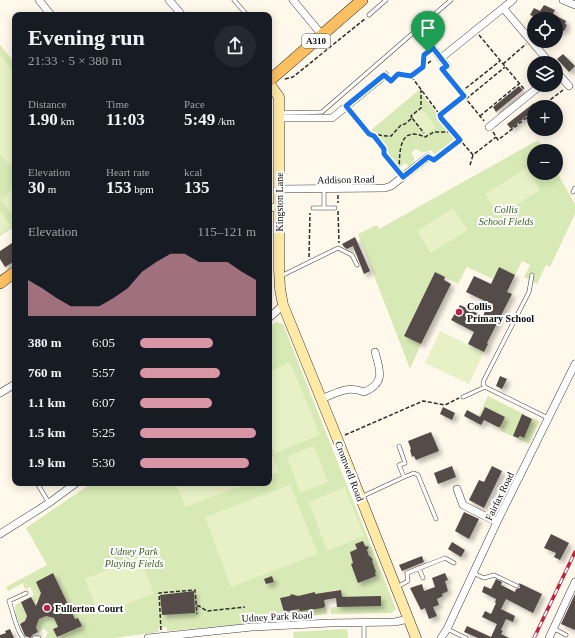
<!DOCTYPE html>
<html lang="en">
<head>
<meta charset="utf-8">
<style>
  :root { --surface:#171b24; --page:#242831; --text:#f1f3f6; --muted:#9ea1a6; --accent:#da95a4 }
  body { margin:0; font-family:"Times New Roman",serif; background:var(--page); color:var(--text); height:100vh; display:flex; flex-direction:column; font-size:15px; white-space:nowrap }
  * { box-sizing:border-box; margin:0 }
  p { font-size:13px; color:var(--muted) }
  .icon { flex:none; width:22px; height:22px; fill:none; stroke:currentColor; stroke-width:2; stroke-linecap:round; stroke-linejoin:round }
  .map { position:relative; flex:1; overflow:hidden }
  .panel { position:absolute; left:12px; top:12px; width:260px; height:474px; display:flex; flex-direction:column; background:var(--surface); border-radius:8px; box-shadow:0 2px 10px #0003 }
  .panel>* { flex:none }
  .fabs { position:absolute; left:527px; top:12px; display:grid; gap:8px }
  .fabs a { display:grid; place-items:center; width:36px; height:36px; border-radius:50%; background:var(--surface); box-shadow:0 2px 10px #0003; font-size:20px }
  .pin { position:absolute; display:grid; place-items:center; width:34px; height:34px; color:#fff; margin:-41px -17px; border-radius:50% 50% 50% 0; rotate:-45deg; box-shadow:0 0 4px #0007 }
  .pin .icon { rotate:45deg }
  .round { display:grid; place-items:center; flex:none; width:42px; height:42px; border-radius:21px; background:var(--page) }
  .headline { display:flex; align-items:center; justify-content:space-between; height:68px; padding:0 16px }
  h1 { font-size:22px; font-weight:800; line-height:30px }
  .metrics { display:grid; grid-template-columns:repeat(3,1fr); gap:6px; height:68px; padding:4px 16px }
  .metrics div { display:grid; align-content:center }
  .metrics b { font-size:17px; font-weight:800 }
  .metrics small { font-size:11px; font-weight:400 }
  .metrics p { font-size:11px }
  .chart { height:112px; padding:8px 16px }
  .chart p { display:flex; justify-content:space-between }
  .chart svg { width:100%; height:72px; margin-top:4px; fill:var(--accent); opacity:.7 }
  ul { padding:0 16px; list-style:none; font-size:13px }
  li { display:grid; grid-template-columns:64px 48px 1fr; align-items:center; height:30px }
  li i { height:10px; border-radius:5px; background:var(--accent) }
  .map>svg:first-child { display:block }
  .green { fill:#d7e9b5; fill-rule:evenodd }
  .pitch { fill:#e8f0c6 }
  .building { fill:#554b48; filter:url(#shadow) }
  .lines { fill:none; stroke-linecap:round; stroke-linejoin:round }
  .service-casing { stroke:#3f3f3f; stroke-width:4.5 }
  .minor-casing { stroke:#3f3f3f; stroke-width:8 }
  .secondary-casing { stroke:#2e2e2e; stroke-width:11 }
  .primary-casing { stroke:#1d1d1d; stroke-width:12 }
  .path { stroke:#2e2e2e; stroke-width:1.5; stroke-dasharray:4 2; stroke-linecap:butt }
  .service { stroke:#fff; stroke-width:3.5 }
  .minor { stroke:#fff; stroke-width:7 }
  .secondary { stroke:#ffe9a6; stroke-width:10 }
  .primary { stroke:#fabf60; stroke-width:11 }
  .rail-casing { stroke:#bd2340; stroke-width:3.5 }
  .rail { stroke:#fff; stroke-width:2; stroke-dasharray:6; stroke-linecap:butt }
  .route-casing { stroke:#fff; stroke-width:8 }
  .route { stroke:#1a73e8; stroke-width:5 }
  .poi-dot { fill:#bd2340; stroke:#fff; stroke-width:1.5 }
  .labels { text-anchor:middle; stroke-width:4; stroke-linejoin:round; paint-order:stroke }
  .shield { fill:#fff; stroke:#555; stroke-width:1 }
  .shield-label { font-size:9px; font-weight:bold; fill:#0c0c0c }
  .street-label { font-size:10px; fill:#0c0c0c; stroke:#fff }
  .park-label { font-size:10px; font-style:italic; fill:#35641c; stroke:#fff }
  .poi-label { font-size:10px; font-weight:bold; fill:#0c0c0c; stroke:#fff; text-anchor:start }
</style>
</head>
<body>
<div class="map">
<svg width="575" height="638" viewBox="0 0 575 638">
  <defs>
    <filter id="shadow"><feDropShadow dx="3.5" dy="3.5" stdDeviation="2" flood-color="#0004"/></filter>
  </defs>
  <rect width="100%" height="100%" fill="#fff8eb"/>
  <path class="green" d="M 0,45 L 15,63 L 15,226 L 0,236 Z
    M 419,90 L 458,141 L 438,156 L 436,156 L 431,150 C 425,153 421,153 416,149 L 411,153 L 414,157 L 414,162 L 409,167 L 405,163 L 398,169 L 385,153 L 386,149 L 371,130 Z
    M 538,140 L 545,151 L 534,151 L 534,173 L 556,173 L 556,171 L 575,204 L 575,214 L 550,267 L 546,265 L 537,284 L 524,277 L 530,265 L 522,261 L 515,275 L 499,267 L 493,279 L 467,267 L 458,284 L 435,272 L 404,336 L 421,344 L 410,369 L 358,234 L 377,225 L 379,229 Z
    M 277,322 L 283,324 L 396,609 L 392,613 L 331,614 L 331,609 L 332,607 L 342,607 L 341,590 C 335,589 329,591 324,596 L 327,614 L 285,619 L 285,622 L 254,624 L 253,621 L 249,621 L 248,624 L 167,631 L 167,627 L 158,628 L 159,632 L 114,638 L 45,638 L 48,632 L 43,628 L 39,633 L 36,627 L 39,619 L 46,616 L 54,618 L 58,627 L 53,629 L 58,637 L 81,626 L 78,618 L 75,619 L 53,573 L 38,600 L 34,602 L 31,596 L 34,595 L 30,587 L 25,589 L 23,583 L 8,591 L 6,587 L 47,565 L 26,528 L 92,483 L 269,483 L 269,326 Z
    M 488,396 L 524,414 L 522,414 L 518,423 L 528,428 L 532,418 L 539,421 L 539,423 L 529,444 L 501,431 L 500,427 L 505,417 L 497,413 L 495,416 L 493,414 L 494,411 L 485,407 L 477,423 L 481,426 L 475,423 ZM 518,425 L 527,430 L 524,438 L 520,436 L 518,438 L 513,436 Z
    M 21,602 L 26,614 L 28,614 L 25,621 L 20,624 L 16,616 L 15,605 Z
    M 347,629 L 348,638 L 294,638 L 293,632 Z"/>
  <path class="pitch" d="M 0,55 L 15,73 L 15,160 L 9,165 L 0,154 Z
    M 422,109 L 436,127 L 425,135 L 412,116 Z
    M 526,168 L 540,190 L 499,216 L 485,194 Z
    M 15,186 L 15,218 L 1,200 L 8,194 L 7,193 Z
    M 453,208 L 468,230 L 431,253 L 417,231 Z
    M 0,211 L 12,226 L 0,234 Z
    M 440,331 L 484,352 L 469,384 L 425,363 Z
    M 290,362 L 320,435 L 275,453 L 269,440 L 269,372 Z
    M 314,446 L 328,482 L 300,493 L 287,457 Z
    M 269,447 L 279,472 L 269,476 Z
    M 176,483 L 249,483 L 185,507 Z
    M 290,485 L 318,554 L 231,587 L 205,517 Z
    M 345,487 L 364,536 L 327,551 L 309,502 Z
    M 139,556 L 154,593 L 99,615 L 85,579 Z"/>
  <path class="building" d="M 544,5 L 555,10 L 553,14 L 566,21 L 565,24 L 567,25 L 564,31 L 561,30 L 560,33 L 556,30 L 556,19 L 531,19 L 533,16 L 530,15 L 534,8 L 540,11 Z
    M 563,54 L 575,66 L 569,72 L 557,59 Z
    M 519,86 L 523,90 L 496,112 L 493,107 Z
    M 534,103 L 534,110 L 511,129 L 507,124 Z
    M 355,237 L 370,271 L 364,274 L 353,246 L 347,249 L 344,247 L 342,244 Z
    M 15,241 L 15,261 L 5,267 L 0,259 L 0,251 Z
    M 499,267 L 515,275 L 507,292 L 512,294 L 487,343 L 488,344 L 484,352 L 468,344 L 474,332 L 451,320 L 460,305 L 483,316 L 489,303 L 466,292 L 474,276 L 491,284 Z
    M 435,272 L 445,277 L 444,280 L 451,284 L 421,344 L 404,336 Z
    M 500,376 L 507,379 L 502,389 L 496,386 Z
    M 443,407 L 455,413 L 452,420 L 440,414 Z
    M 485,407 L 505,417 L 500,427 L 498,427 L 484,420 L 481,425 L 464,416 L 467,410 L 480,417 Z
    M 522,414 L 532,419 L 524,438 L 520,436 L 518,438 L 513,436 Z
    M 431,432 L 439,451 L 416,460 L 414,456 L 412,457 L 410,450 L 411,449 L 408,441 Z
    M 452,466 L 456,477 L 438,484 L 434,473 Z
    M 492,466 L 502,471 L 484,508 L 469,500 L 479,480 L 484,482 Z
    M 464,512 L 479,519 L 469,539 L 455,531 Z
    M 551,534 L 569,543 L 560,560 L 554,557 L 556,553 L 544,548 Z
    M 363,541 L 365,546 L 369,547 L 367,550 L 369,556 L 371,557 L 373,560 L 372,561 L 376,572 L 375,573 L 376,576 L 358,583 L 351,564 L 353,563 L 350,552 L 357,549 L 355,544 Z
    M 452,542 L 465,550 L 461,557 L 448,549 Z
    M 422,556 L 424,562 L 402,571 L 399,565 Z
    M 53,573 L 75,619 L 78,618 L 82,626 L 57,637 L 53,629 L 58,627 L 54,618 L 46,616 L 39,619 L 36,627 L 38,632 L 32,635 L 31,638 L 25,636 L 20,624 L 25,621 L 27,616 L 21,602 L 31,597 L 36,606 L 41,593 L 36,582 Z
    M 445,573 L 448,580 L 445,581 L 448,591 L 442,594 L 443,596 L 437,599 L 439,605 L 433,607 L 437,616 L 429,619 L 425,608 L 421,610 L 410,588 L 422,584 L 424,591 L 435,587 L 432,578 Z
    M 272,576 L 274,582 L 266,584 L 264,579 Z
    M 496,579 L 502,582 L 501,585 L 515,592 L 516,589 L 520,588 L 519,583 L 542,594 L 533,613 L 506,599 L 501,609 L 515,616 L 513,622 L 506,619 L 501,630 L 503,631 L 501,634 L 509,638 L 478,638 L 464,632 L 467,626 L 491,637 L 497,624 L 482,617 L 485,611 L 491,614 L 496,603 L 495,603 L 496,599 L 482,592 L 484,586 L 491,589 Z
    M 341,590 L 342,597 L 339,597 L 381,596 L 381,606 L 337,607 L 336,598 L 324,600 L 325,606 L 323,608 L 300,611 L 299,609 L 284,612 L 280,598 L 290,596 L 291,594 L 298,596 L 315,592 L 315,594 Z
    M 194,591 L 195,613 L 162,615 L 160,595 Z
    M 575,594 L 575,630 L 561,624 Z
    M 10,629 L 14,638 L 0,638 L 0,635 L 6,633 L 5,631 Z"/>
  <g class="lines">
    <g class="service-casing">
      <path id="service" d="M 234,0 L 247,15
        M 369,15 L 386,0
        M 280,113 L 322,112 L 451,0
        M 573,192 L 575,188
        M 313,208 L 335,208
        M 324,208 L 324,189
        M 281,276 L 338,248 L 352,255 L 357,265
        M 485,387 L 483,384 L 484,380 L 529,292 L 532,275
        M 463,397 L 485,387 L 548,418
        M 404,477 L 414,473 L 418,475 L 436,519
        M 37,483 L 49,503
        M 361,497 L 404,477 L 399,465 L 405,463 L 399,446
        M 419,568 L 423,578
        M 473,573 L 484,578 L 494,575 L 517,586
        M 397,587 L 408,581 L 407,573 L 445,558 L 454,563
        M 364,622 L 364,638
        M 553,628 L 566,635
        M 447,629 L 466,638
        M 23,638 C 15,627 14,614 9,601 L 26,593
        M 34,638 L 39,638"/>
    </g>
    <g class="minor-casing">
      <path id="minor" d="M 39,0 L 51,15
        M 169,0 L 182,15
        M 293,0 L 322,35
        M 563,0 L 575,5
        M 503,8 L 550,63
        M 433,48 L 447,66
        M 441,58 L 513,0
        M 556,71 L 569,86
        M 278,118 L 332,118 L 385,75
        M 489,127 L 541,85
        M 279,189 L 385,188 L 391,186 L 428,157
        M 269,208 L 279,206
        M 269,318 L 283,305
        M 0,393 L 15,384
        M 321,399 C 337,393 347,385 364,392 C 386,383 380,370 375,352
        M 457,489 L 463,505 L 497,522
        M 0,534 L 49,503 L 76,483
        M 148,638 L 252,627 L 330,623 L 395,622 L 408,619
        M 441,638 L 447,629 L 497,522 L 575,364
        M 549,638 L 575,582"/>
    </g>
    <g class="secondary-casing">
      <path id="secondary" d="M 269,83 L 279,97 L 279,269 L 280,289 L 283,305 L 337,438 L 416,638"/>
    </g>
    <g class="primary-casing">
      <path id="primary" d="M 269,81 L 362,0
        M 0,283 L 15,272"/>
    </g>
    <path class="path" d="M 479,35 L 524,89
      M 503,64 L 526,44
      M 423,67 L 432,60
      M 445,73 L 484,121
      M 411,76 L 423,67 L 424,55 L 428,52
      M 285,79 L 293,77 L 366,18
      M 390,80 L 398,74 L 411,76 L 440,115 L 441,118 L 473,155 L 496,137
      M 461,92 L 500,61
      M 466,99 L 505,67
      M 541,107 L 563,90
      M 352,112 L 369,134 L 374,136 L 384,149 L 384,154 L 399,172
      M 440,115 L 464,96
      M 480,116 L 520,83
      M 412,118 L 411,116 L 421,108 L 421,90
      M 493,132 L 498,140 L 534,112
      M 372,134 L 386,136 L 391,136 L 401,125 L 405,124 L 412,118 L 424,133
      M 435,160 L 460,140
      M 470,165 L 473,155
      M 399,170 C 400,153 398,125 425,137 L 434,132 L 451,132
      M 338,195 L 338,203
      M 338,211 L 339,243
      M 309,257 L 310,213
      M 345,435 L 423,401 L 445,405 L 459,398
      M 197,606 L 199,606 L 207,611 L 245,607
      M 161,630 L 159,593 L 195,590 L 197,614"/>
    <use href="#service" class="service"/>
    <use href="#minor" class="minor"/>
    <use href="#secondary" class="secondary"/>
    <use href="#primary" class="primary"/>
    <g class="rail-casing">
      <path id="rail" d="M 534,638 L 575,552"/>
    </g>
    <use href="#rail" class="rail"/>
  </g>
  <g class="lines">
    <g class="route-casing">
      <path id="route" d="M 433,48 L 447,66 L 442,69 L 464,96 L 440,115 L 441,118 L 460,140 L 434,160 L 428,157 L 403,177 L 384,154 L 384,149 L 374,136 L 369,134 L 346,106 L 384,75 L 391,81 L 398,74 L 411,76 L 423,67 L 424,55 Z"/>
    </g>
    <use href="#route" class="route"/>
  </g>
  <g class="poi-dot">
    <circle cx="459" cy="312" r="4"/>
    <circle cx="47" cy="608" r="4"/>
  </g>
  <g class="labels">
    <rect class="shield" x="302" y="34" width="28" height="14" rx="3"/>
    <g class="shield-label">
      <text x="316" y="44">A310</text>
    </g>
    <g class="street-label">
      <text transform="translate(346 179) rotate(-1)" y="4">Addison Road</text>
      <text transform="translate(279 202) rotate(-90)" y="4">Kingston Lane</text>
      <text transform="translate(350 471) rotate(69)" y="4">Cromwell Road</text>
      <text transform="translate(499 496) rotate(-64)" y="4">Fairfax Road</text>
      <text transform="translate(277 616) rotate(-3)" y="4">Udney Park Road</text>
    </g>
    <g class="park-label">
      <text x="506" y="213">Collis<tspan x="506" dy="12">School Fields</tspan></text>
      <text x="134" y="555">Udney Park<tspan x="134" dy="12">Playing Fields</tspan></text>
    </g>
    <g class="poi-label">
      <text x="467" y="310">Collis<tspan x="467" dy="12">Primary School</tspan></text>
      <text x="55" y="612">Fullerton Court</text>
    </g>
  </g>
</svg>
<div class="fabs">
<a><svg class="icon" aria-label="locate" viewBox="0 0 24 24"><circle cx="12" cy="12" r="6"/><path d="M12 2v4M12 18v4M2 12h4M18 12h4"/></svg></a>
<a><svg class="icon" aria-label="layers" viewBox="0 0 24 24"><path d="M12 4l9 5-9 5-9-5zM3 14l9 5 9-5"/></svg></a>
<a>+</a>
<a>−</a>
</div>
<div class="pin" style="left:428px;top:52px;background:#1e9e55"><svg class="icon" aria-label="arrive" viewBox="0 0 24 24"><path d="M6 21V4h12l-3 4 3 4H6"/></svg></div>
<section class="panel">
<div class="headline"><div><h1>Evening run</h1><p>21:33 · 5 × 380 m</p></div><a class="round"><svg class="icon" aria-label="share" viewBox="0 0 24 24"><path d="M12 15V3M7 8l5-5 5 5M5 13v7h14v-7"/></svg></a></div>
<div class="metrics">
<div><p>Distance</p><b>1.90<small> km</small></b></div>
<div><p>Time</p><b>11:03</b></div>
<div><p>Pace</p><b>5:49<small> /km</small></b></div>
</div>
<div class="metrics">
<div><p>Elevation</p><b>30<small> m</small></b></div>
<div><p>Heart rate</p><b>153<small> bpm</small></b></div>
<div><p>kcal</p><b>135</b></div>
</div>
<div class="chart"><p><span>Elevation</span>115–121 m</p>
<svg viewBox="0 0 160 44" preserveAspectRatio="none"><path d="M0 44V22L10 27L20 33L30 38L40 38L50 38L60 33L70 27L80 17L90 11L100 6L110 6L120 11L130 11L140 11L150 17L160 22V44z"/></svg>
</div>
<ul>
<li><b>380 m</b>6:05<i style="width:63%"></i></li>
<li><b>760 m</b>5:57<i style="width:69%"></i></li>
<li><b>1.1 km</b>6:07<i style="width:62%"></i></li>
<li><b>1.5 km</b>5:25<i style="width:100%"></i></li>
<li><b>1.9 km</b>5:30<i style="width:94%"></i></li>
</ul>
</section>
</div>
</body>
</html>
